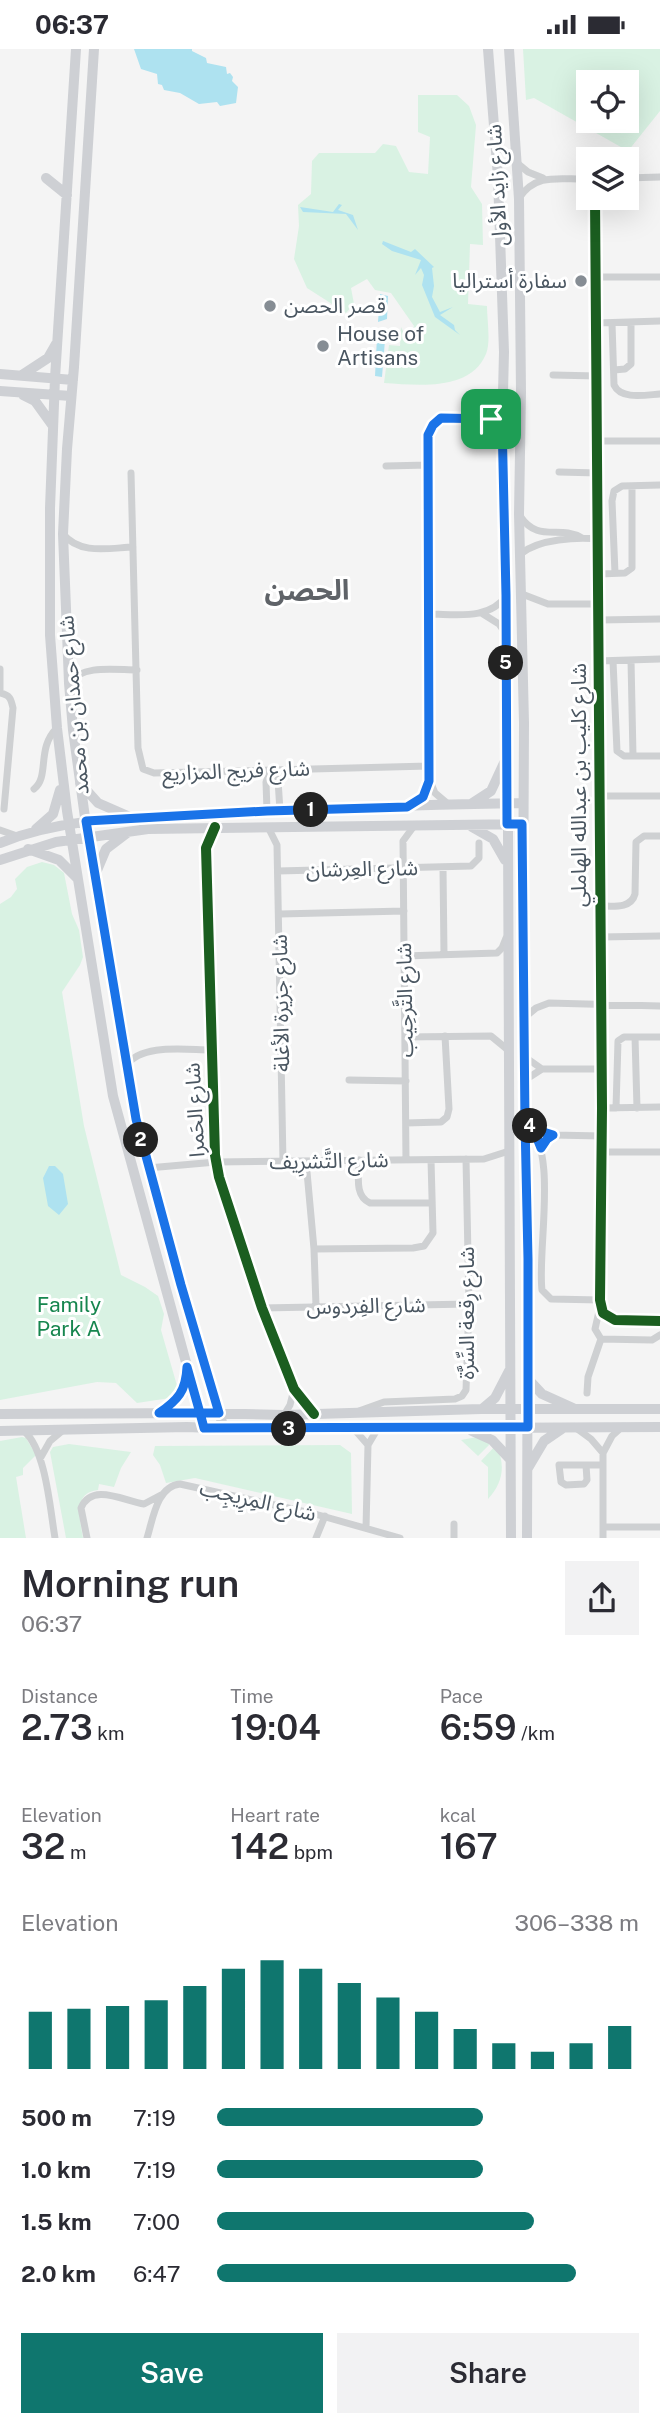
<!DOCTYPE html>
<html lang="en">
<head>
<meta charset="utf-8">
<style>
  :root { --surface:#fff; --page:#f2f2f3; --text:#2b2b33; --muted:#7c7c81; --accent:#0f766e }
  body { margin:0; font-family:"Public Sans","Noto Sans Arabic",sans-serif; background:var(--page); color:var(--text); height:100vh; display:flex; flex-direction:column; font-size:26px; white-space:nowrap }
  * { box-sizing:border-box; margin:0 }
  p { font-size:23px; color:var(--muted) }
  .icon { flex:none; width:38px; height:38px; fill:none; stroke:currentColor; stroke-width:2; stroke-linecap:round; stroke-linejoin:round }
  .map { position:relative; height:1489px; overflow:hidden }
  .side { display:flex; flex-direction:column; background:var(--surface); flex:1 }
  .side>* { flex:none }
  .buttons { position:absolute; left:576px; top:21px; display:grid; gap:14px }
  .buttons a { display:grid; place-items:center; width:63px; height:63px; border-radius:0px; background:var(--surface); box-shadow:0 7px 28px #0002; font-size:35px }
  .pin { position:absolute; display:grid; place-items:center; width:60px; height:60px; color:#fff; margin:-30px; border-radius:14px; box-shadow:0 4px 10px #0006 }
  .km { position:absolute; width:35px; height:35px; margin:-18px; border-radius:50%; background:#222; color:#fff; font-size:19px; line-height:35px; text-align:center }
  .round { display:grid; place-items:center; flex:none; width:74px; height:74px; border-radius:0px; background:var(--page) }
  .headline { display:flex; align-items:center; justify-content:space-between; height:119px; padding:0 21px }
  h1 { font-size:38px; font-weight:600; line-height:52px }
  .metrics { display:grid; grid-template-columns:repeat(3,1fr); gap:10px; height:119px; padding:7px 21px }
  .metrics div { display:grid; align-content:center }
  .metrics b { font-size:35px; font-weight:600 }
  .metrics small { font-size:19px; font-weight:400 }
  .metrics p { font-size:19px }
  .chart { height:196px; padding:14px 21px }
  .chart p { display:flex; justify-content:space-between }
  .chart svg { width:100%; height:126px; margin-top:7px; stroke:var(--accent); stroke-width:6 }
  .primary-button { display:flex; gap:14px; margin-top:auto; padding:14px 21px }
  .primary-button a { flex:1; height:80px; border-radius:0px; background:var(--accent); color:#fff; font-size:28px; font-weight:600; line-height:80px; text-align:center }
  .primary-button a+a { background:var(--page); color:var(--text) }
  ul { padding:0 21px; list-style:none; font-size:23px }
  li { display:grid; grid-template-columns:112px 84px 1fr; align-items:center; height:52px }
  li i { height:18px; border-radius:9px; background:var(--accent) }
  .status { display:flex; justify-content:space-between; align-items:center; height:49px; padding:0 35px; background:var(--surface); direction:ltr }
  .status svg { height:19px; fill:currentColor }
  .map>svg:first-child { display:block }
  .green { fill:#d9f2e3; fill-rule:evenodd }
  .water { fill:#aee2f0 }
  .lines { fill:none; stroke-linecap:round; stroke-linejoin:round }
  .street { stroke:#ced0d2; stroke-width:7 }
  .secondary { stroke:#ced0d4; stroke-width:10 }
  .cycleway-casing { stroke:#fff; stroke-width:15 }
  .cycleway { stroke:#1b5e20; stroke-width:10 }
  .route-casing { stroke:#fff; stroke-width:14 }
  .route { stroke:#1a73e8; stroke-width:9 }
  .poi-dot { fill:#868d94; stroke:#fff; stroke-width:2.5 }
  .labels { text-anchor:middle; stroke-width:6; stroke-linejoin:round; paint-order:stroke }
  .street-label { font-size:21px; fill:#4a5661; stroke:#fff }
  .poi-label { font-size:21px; fill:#4a5661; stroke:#fff; text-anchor:start }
  .park-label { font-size:21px; fill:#17864f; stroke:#fff }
  .district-label { font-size:28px; font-weight:bold; fill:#5f6368; stroke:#fff }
</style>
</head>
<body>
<div class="status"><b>06:37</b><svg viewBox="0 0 49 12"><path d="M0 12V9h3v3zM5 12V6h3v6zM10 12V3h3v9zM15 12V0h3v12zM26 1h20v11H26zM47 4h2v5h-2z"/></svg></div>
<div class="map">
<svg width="660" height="1489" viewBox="0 0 660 1489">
  <rect width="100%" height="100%" fill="#f4f4f4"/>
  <path class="green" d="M 523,0 L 660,0 L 660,62 L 628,102 L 534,49 L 526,51 ZM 588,33 L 626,33 L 626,72 L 588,72 Z
    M 418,46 L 457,46 L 469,57 L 476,76 L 471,138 L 482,155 L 483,196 L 470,195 L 468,255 L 487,257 C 487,270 491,293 486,305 C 470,343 417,336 384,334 L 389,296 L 400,297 L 401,278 L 407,290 L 414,277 L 391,244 L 375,241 L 367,230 L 351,239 L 354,255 L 346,264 L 307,239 L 294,210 L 299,177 L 298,156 L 311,145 L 312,112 L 319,104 L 375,104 L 383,95 L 396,97 L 409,123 L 428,125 L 430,88 L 418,83 Z
    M 42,813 L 54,816 L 64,824 L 72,865 L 79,881 L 83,908 L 80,916 L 62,943 L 84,1077 L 121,1226 L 145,1238 L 158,1247 L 164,1265 L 161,1281 L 178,1340 L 170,1349 L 137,1354 L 116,1334 L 97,1333 L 0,1351 L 0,855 L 11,848 L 17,840 L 15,830 L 27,818 Z
    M 22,1388 L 26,1389 L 36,1406 L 23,1419 L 23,1426 L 16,1428 L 26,1489 L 0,1489 L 0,1392 Z
    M 477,1388 L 492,1393 L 478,1407 L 461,1391 Z
    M 69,1395 L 131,1403 L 121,1419 L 114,1438 L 99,1435 L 98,1441 C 72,1444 80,1470 83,1489 L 66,1489 L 50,1403 L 53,1398 Z
    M 340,1396 L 351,1404 L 352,1465 L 195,1429 L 166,1434 L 160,1416 L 153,1406 L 155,1397 Z
    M 496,1396 C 506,1416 503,1434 488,1450 L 488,1418 L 481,1412 Z"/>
  <path class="water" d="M 130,0 L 192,0 L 192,2 L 206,9 L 207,14 L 226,18 L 227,25 L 230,24 L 233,28 L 232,32 L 238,38 L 236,54 L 220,57 L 217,53 L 199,55 L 180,44 L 164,41 L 162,36 L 158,35 L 157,25 L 141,20 L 134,0 Z
    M 339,155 L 342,156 L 338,161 L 353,166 L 358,181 L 346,165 L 303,163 L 300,158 L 333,163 Z
    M 383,192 L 411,203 L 415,200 L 434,218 L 432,219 L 434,237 L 432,248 L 440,263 L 453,258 L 440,266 L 454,276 L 455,281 L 460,286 L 435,268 L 422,236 L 424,226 L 421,219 L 415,226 L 421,211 L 392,202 L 382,195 Z
    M 380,245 L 388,247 L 387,270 L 378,273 Z
    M 377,288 L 385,291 L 382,328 L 375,327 Z
    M 49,1117 L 55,1117 L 63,1125 L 68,1155 L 59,1166 L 48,1157 L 43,1129 Z"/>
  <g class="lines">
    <path class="street" d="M 517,114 L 528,123 L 543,129
      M 626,129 L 660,128
      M 519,149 C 537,123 560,131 588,130
      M 595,149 L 602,1059 L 600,1251 L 603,1264 L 615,1271 L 660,1272
      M 596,228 L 660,228
      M 597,274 L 660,272
      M 612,274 L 614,336 C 621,351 645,346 660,345
      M 614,321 L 625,320 L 631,315 L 631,273
      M 553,326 L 597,327
      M 597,392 L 660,392
      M 386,417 L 428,416
      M 559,423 L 598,424
      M 131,424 L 138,699 L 143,720 L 154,724 L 429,717
      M 520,467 C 539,495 559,475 582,489
      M 63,485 C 80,506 109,499 133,498
      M 522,504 C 540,490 576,488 599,490
      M 615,524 L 612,452 L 614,442 L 622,437 L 660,436
      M 599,525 L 625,524 L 632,519 L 632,437
      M 522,545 L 548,555 L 599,555
      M 428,565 C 456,565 489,572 507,546
      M 483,565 L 499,575 L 506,585
      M 599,571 L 660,570
      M 631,611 L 633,707
      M 597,612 L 660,610
      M 613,612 L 617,702 L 624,707 L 660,707
      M 0,620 L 0,642
      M 69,634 C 83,615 116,621 137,621
      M 0,644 C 10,646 11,650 13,659 L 4,760
      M 430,732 L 435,744 L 448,755
      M 34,740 C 50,728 36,699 57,679
      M 599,747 L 660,747
      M 413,756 L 423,748 L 430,732 L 428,386 L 433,376 L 441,369
      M 267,762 L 266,733 L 270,723 L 278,731 L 280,762
      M 215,778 L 206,799 L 215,1106 L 219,1128 L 262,1259 L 294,1340 L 314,1365
      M 268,778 L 277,796 L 283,1113
      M 0,781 L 17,787
      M 443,819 L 444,905
      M 278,822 L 471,817 L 479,809 L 479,794
      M 600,857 C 613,857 631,860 635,845 L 636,793 L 644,787 L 660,787
      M 280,865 L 404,862
      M 600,888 L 660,887
      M 404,907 L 497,904 L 502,899 L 506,889
      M 524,969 L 536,959 L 549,954 L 660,957
      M 405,988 L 491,987 L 508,1001
      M 635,988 L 637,1059
      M 525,1008 L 542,1020 L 601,1020
      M 126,1017 C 141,994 186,1001 211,1001
      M 349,1031 L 406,1032
      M 525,1031 L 542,1020
      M 602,1059 L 660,1058
      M 616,1059 L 618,992 L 624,988 L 660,988
      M 406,1074 L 441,1073 L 447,1068 L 449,1060 L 445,987
      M 526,1074 C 559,1099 537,1201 542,1241 L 551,1250 L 600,1251
      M 534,1080 L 553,1086 L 602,1087
      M 602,1103 L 660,1103
      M 359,1111 C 359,1126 354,1147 370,1154 L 432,1154
      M 406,1111 L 403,792 L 414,777
      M 306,1112 L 314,1200 L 316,1257
      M 148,1119 L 216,1113 L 484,1110 L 509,1102
      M 314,1200 L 413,1199 L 424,1197 L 433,1184 L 431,1111
      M 600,1258 L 595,1280 L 601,1290 L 652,1291 L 660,1286
      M 262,1259 L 469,1255
      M 587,1344 L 588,1328 L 601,1290
      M 359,1362 L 384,1353 L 455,1350 L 462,1347 L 466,1341 L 469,1255 L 466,1110
      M 284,1366 L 290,1356 L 294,1340
      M 576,1379 L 591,1390 L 603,1404
      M 354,1380 L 368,1396
      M 24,1382 C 46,1401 50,1460 55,1489
      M 41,1408 L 50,1392 L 62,1382
      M 586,1416 L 587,1431 L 584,1435 L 566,1436 L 561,1433 L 559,1416 L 603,1416
      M 603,1478 L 660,1478
      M 366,1479 L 368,1396 L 378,1379
      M 87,1489 L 81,1459 C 92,1433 124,1452 144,1455 L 161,1446
      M 147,1489 C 153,1470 157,1437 180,1435 L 315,1465 L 400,1489
      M 316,1489 L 325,1467
      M 454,1489 L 454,1475
      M 603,1489 L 603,1404 L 612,1387 L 622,1378"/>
    <path class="secondary" d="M 76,0 L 55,329 L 50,459 L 50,586 L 57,679 L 67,762 L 113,1047 L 204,1379
      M 94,0 L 74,318 L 67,400 L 63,485 L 69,634 L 73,681 L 90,805 L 136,1070 L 181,1236 L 224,1380
      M 488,0 L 498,128 L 504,303 L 502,384 L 507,546 L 511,1489
      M 509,0 L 519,150 L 521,343 L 519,465 L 524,674 L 523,880 L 528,1210 L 527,1489
      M 46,129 L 67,146
      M 0,325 L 73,331
      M 22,326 L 48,309 L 56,295
      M 0,342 L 71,347
      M 23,346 L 35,352 L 53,377
      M 441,369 L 520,371
      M 470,372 L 484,378 L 503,399
      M 80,734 L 98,754 L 130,768
      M 471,755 L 491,742 L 504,714
      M 472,778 L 493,790 L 505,811
      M 36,780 L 53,765 L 60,741
      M 0,794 C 67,767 138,769 209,765 C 313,759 418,756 523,754
      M 28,800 L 59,811 L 77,829
      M 0,811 L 56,793 L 148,780 L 522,775
      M 95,826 L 106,800 L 127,784
      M 528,1330 L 542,1345 L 573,1359
      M 482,1360 L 495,1349 L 509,1322
      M 159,1364 C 175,1353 185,1346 187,1325
      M 0,1365 L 200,1364 L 284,1366 L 481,1360 L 660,1360
      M 0,1382 L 187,1378 L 235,1380 L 660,1378
      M 472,1382 L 492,1391 L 509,1409
      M 528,1419 L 544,1392 L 563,1379"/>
    <g class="cycleway-casing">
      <path id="cycleway" d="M 595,149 L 602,1059 L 600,1251 L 603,1264 L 615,1271 L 660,1272
        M 215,778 L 206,799 L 215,1106 L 219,1128 L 262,1259 L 294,1340 L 314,1365"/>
    </g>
    <use href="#cycleway" class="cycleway"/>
  </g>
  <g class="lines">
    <g class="route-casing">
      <path id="route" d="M 491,370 L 441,369 L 433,376 L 428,386 L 429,732 L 423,748 L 407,758 L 267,762 L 86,772 L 136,1070 L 181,1236 L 219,1364 L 200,1364 L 187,1318 C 186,1342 178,1351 159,1364 L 200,1364 L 204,1379 L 528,1378 L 528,1210 L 525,1073 L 533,1079 L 541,1099 L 547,1090 L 553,1086 L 537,1081 L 525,1073 L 522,775 L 507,775 L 506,546 L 502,371 L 491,370"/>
    </g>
    <use href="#route" class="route"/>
  </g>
  <g class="poi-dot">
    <circle cx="581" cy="232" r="7"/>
    <circle cx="270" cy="257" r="7"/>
    <circle cx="323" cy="297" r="7"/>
  </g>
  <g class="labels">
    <g class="street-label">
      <text transform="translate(497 136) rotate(-93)" y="7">شارع زايد الأول</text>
      <text transform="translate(74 656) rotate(-95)" y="7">شارع حمدان بن محمد</text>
      <text transform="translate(236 722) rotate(-2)" y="7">شارع فريج المزاريع</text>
      <text transform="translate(579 736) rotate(-90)" y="7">شارع كليب بن عبدالله الهاملي</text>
      <text transform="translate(362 820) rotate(-1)" y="7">شارع العِرشان</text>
      <text transform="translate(405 951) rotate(-91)" y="7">شارع التَّرحِيب</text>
      <text transform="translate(281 954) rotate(-91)" y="7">شارع جزيرة الأغلة</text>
      <text transform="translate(195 1061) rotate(-93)" y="7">شارع الحَمرا</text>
      <text transform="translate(329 1112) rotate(-1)" y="7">شارع التَّشرِيف</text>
      <text transform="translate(366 1257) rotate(-1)" y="7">شارع الفِردوس</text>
      <text transform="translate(467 1264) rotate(-90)" y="7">شارع رِقعة السِّرَّة</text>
      <text transform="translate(258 1452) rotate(13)" y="7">شارع المِرِيجِب</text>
    </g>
    <g class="poi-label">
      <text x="567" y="239" text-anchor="end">سفارة أستراليا</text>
      <text x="284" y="264">قصر الحصن</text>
      <text x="337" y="292">House of<tspan x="337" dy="24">Artisans</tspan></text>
    </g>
    <g class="park-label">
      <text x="69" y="1263">Family<tspan x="69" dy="24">Park A</tspan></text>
    </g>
    <g class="district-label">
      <text x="307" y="551">الحصن</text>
    </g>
  </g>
</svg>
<div class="buttons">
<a><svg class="icon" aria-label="locate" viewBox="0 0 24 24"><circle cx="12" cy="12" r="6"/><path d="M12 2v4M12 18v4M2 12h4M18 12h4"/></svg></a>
<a><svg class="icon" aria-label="layers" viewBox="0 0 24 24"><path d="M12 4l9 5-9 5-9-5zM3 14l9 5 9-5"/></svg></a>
</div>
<div class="pin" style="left:491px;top:370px;background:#1e9e55"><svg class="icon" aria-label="arrive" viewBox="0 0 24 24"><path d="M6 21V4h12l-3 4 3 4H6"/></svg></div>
<b class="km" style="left:311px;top:761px">1</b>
<b class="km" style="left:141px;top:1091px">2</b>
<b class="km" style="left:289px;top:1380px">3</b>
<b class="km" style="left:530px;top:1077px">4</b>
<b class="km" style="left:506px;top:614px">5</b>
</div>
<section class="side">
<div class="headline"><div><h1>Morning run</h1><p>06:37</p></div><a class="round"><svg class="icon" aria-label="share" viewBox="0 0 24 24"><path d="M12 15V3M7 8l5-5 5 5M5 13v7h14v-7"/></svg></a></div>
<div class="metrics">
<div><p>Distance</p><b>2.73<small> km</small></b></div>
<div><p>Time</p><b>19:04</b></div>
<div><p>Pace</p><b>6:59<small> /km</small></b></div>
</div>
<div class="metrics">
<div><p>Elevation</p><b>32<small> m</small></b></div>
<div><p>Heart rate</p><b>142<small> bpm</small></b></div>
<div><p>kcal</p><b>167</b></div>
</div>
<div class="chart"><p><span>Elevation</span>306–338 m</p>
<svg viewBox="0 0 160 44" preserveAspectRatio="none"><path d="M5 44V24M15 44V23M25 44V22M35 44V20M45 44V15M55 44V9M65 44V6M75 44V9M85 44V14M95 44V19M105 44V24M115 44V30M125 44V35M135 44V38M145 44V35M155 44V29"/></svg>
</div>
<ul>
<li><b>500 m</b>7:19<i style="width:63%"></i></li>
<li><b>1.0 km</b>7:19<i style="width:63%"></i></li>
<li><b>1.5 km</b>7:00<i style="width:75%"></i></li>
<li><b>2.0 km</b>6:47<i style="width:85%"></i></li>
</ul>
<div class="primary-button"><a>Save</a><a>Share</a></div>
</section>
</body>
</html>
